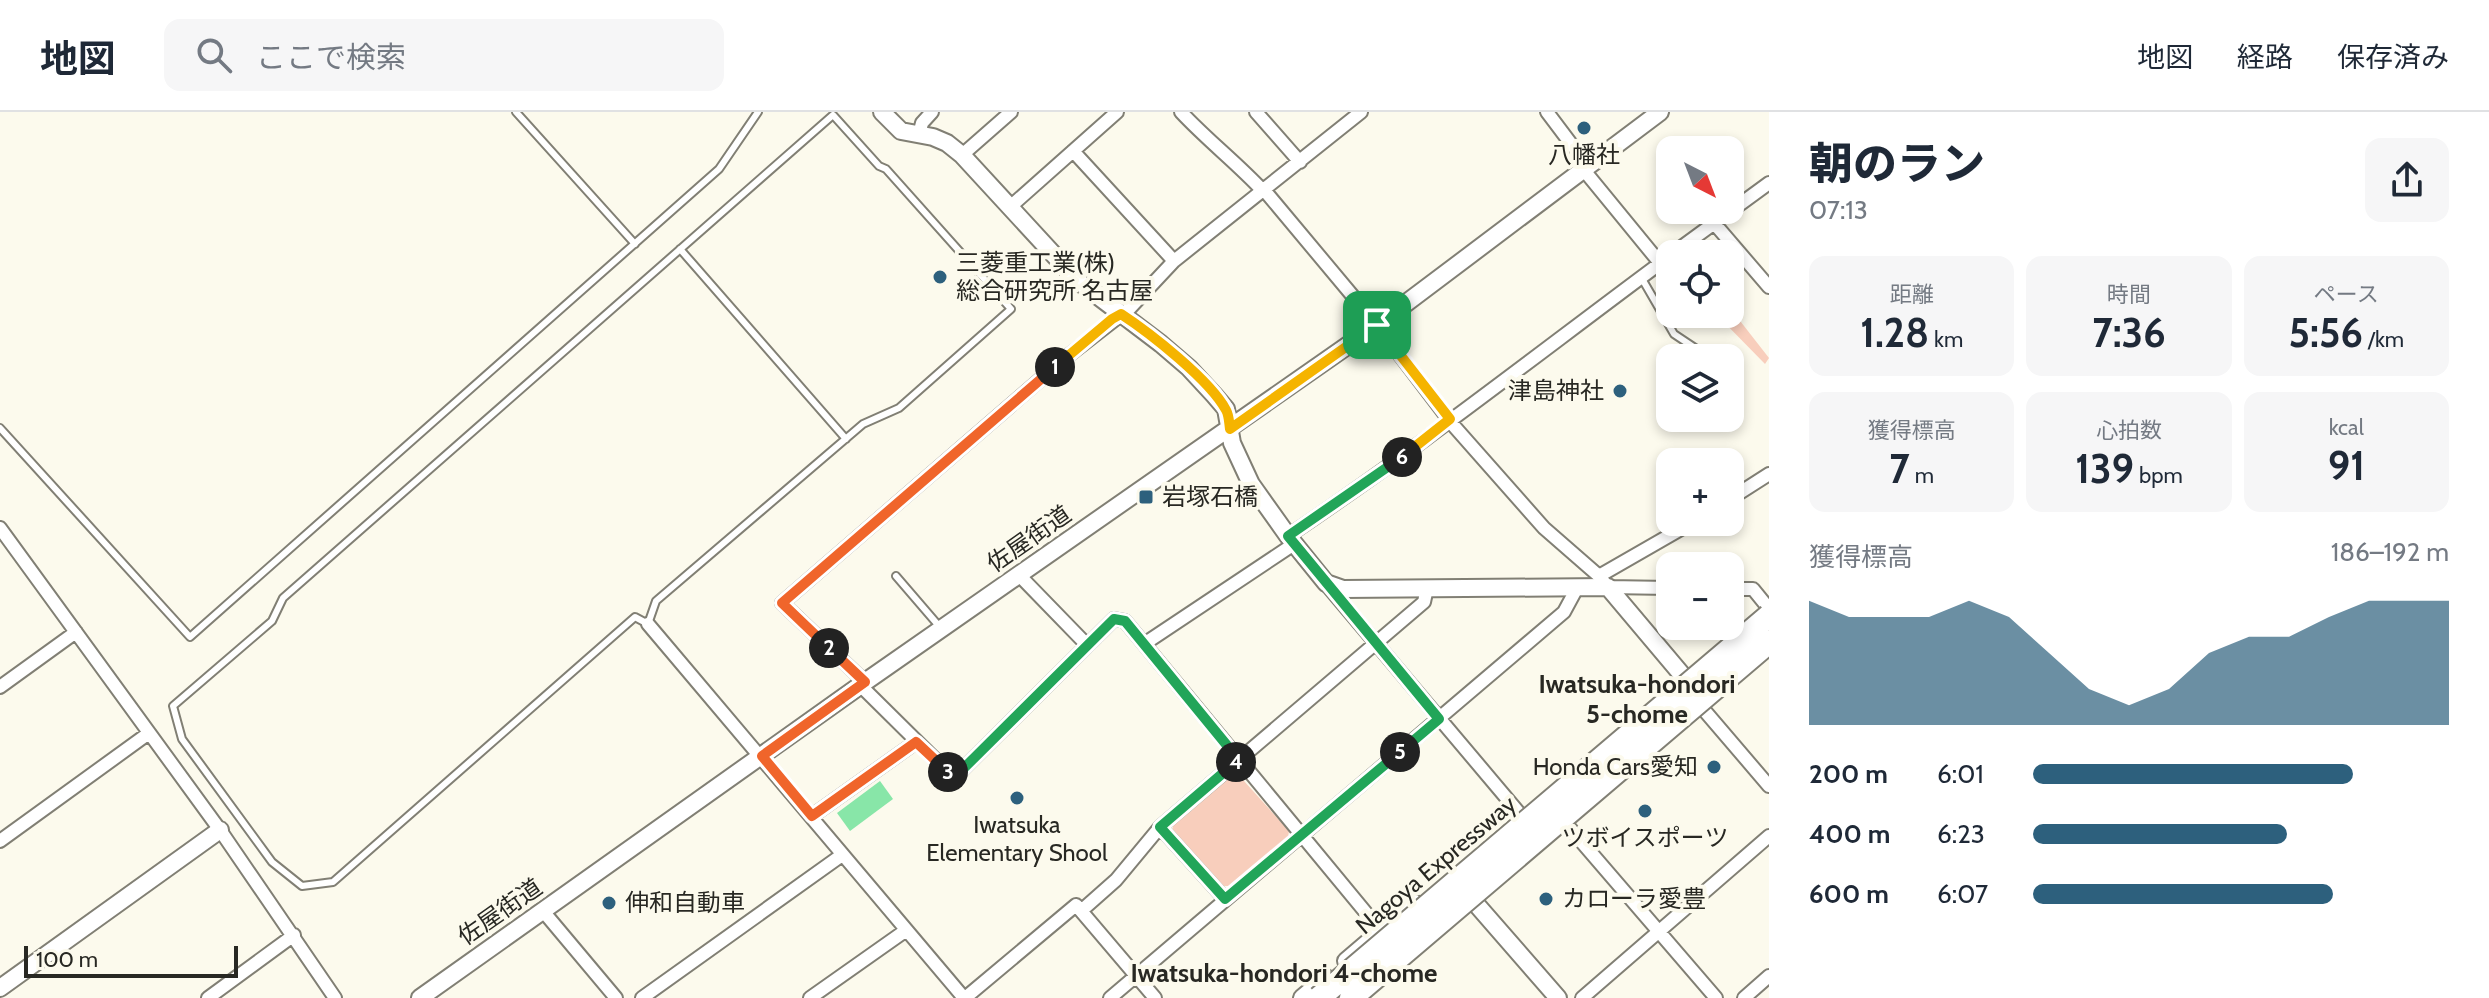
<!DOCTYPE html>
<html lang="ja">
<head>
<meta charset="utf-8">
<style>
  :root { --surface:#fff; --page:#f6f6f7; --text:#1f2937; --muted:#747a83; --line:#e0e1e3; --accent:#2d607d }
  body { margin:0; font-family:Cabin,"Noto Sans JP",sans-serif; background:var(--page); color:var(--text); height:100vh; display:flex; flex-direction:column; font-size:30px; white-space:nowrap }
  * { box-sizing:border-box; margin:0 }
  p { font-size:26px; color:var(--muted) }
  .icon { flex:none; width:44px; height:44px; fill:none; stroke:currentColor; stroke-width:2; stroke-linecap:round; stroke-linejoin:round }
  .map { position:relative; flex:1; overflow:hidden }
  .panel { display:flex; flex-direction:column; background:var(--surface); width:720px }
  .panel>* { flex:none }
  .needle { width:52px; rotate:138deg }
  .tools { position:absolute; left:1656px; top:24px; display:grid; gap:16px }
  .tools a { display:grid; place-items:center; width:88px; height:88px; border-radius:16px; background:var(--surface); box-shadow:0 4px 12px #0003; font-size:40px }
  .scale { position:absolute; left:24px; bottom:20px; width:214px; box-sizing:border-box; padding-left:8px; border:4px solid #282823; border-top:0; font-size:22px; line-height:28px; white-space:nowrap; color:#282823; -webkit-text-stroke:6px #fcfaed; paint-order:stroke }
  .pin { position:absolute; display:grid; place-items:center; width:68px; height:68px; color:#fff; margin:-34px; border-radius:16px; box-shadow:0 4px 12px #0006 }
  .km { position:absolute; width:40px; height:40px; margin:-20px; border-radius:50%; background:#222; color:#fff; font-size:22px; line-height:40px; text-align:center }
  .round { display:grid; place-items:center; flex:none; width:84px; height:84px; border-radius:16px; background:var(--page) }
  .overview { display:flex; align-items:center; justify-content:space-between; height:136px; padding:0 40px }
  h1 { font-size:44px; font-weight:800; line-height:60px }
  .stats { display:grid; grid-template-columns:repeat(3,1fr); gap:12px; height:136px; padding:8px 40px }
  .stats div { display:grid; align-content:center; border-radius:16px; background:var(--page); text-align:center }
  .stats b { font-size:40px; font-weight:800 }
  .stats small { font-size:22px; font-weight:400 }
  .stats p { font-size:22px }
  .chart { height:224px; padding:16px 40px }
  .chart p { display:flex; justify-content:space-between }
  .chart svg { width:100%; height:144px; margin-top:8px; fill:var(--accent); opacity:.7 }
  ul { padding:0 40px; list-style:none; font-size:26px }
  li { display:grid; grid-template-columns:128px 96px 1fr; align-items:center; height:60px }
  li i { height:20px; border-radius:10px; background:var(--accent) }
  header { display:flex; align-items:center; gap:48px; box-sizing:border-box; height:112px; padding:0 40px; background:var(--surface); border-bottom:2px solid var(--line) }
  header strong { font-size:38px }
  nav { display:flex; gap:44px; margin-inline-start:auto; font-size:28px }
  .search { width:560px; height:72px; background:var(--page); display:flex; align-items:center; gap:20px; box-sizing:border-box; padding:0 28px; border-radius:16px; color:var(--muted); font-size:30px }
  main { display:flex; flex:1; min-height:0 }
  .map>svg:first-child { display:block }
  .green { fill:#f8cebc }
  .water { fill:#88e6a8 }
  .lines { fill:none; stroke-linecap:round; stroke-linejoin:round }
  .lane-casing { stroke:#817f74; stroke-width:10 }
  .street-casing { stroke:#817f74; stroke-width:16 }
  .secondary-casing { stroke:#817f74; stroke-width:20 }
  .lane { stroke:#fff; stroke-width:6 }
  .street { stroke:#fff; stroke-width:12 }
  .secondary { stroke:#fff; stroke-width:16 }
  .highway-bridge-casing { stroke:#817f74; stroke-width:26; stroke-linecap:butt }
  .highway-bridge { stroke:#fff; stroke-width:22 }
  .split-1-casing { stroke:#fff; stroke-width:16 }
  .split-2-casing { stroke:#fff; stroke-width:16 }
  .split-3-casing { stroke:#fff; stroke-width:16 }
  .split-4-casing { stroke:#fff; stroke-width:16 }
  .split-5-casing { stroke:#fff; stroke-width:16 }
  .split-6-casing { stroke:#fff; stroke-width:16 }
  .split-7-casing { stroke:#fff; stroke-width:16 }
  .split-1 { stroke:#f5b400; stroke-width:10 }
  .split-2 { stroke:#f0652b; stroke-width:10 }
  .split-3 { stroke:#f0652b; stroke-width:10 }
  .split-4 { stroke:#22a559; stroke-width:10 }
  .split-5 { stroke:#22a559; stroke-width:10 }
  .split-6 { stroke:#22a559; stroke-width:10 }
  .split-7 { stroke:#f5b400; stroke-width:10 }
  .poi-dot { fill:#2d607d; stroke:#fcfaed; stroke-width:3 }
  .labels { text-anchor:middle; stroke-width:8; stroke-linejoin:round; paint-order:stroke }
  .poi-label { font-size:24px; fill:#282823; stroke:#fcfaed; text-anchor:start }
  .street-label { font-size:24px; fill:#282823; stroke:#fcfaed }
  .neighbourhood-label { font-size:26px; font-weight:bold; fill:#282823; stroke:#fcfaed }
</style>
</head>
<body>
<header>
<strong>地図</strong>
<div class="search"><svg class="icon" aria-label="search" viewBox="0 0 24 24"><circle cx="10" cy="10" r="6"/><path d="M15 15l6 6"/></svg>ここで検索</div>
<nav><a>地図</a><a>経路</a><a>保存済み</a></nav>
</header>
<main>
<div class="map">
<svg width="1769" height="886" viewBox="0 0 1769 886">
  <rect width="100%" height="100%" fill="#fcfaed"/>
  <path class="green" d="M 1730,196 L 1769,246 L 1765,252 L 1716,202 L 1730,202 Z
    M 1235,659 L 1289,719 L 1288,725 L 1229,774 L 1220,774 L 1172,719 L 1174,710 Z"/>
  <path class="water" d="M 880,669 L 893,687 L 850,719 L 837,701 Z"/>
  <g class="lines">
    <g class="lane-casing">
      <path id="lane" d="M 516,0 L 635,132
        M 833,3 L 879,54 L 886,57 L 1011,197 L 899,296 L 863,312 L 656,489 L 648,512 L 635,505 L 333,770 L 302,774 L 272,750 L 182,627 L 173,594 L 272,509 L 283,486 Z
        M 680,137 L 846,327
        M 1641,165 L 1674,222 L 1710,246
        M 0,316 L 190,525 L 719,57 L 758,0
        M 896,464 L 939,514"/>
    </g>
    <g class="street-casing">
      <path id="street" d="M 1181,0 C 1207,28 1237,51 1263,79
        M 1256,0 L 1300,50
        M 1547,0 L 1587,53
        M 919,23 L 922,11 L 932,0
        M 1073,39 L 1174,149
        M 962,43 L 1011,0
        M 1583,57 L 1660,151
        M 1265,79 L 1377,213 L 1453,313 L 1544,416 L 1599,464 L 1608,475 L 1670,476
        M 1010,95 L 1117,0
        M 1714,111 L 1769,175
        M 1672,142 L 1769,71
        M 1730,387 L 1769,362
        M 0,416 L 220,718 L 335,886
        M 1288,424 C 1419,336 1543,238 1670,144
        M 1019,463 L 1087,533
        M 1599,464 L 1693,410
        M 1326,472 L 1520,702
        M 1730,477 L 1753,477 L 1766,493
        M 648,512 L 964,886
        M 1144,532 L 1294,432
        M 865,570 L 782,491 L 1064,247 L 1130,196 L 1174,149 L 1361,0
        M 861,574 L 952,664 L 960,660 L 1114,507 L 1125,509 L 1381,819
        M 0,575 L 76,520
        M 1704,598 L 1769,674
        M 812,704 L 916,630
        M 1568,714 L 1716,886
        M 1160,715 L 1225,787
        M 0,729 L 149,621
        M 543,799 L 616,886
        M 1081,799 L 1116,768 L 1160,715 L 1424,490 L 1427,476
        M 208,886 L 294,823
        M 642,886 L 842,743
        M 810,886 L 905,819
        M 965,886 L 1076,793 L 1155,886
        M 1110,886 L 1564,500 L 1577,476
        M 1582,886 L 1769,724
        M 1744,886 L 1769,864"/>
    </g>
    <g class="secondary-casing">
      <path id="secondary" d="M 882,0 L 901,19 L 933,25 L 947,31 L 962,43 L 1078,169 L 1161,232 L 1189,256 L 1214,283 L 1226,297 L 1232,331 L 1251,372 L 1288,424 L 1326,471 L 1343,477 L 1608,475 L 1683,564 L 1692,580
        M 1463,777 L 1558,886
        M 1346,849 L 1414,791
        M 0,876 L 220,718
        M 420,886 L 865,570 L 1377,213 L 1660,0
        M 1302,886 L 1326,866"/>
    </g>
    <use href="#lane" class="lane"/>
    <use href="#street" class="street"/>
    <use href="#secondary" class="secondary"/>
    <g class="highway-bridge-casing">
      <path id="highway-bridge" d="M 1319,886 L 1769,504
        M 1351,886 L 1769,530"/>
    </g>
    <use href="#highway-bridge" class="highway-bridge"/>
  </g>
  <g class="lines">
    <g class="split-1-casing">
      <path id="split-1" d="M 1055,255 L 1112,207 L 1121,202 C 1150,221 1210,268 1226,298 C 1229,303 1229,310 1230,317 L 1377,213"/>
    </g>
    <g class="split-2-casing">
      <path id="split-2" d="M 829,536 L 782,491 L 1055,255"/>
    </g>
    <g class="split-3-casing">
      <path id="split-3" d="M 829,536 L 865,570 L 762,644 L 812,704 L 916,630 L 948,660"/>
    </g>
    <g class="split-4-casing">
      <path id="split-4" d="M 948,660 L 952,664 L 960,660 L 1114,507 L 1125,509 L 1239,648 L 1236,650"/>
    </g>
    <g class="split-5-casing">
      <path id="split-5" d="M 1236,650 L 1160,715 L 1225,787 L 1400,640"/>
    </g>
    <g class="split-6-casing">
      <path id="split-6" d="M 1400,640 L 1439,607 L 1288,424 L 1402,345"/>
    </g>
    <g class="split-7-casing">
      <path id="split-7" d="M 1377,213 L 1450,307 L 1402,345"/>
    </g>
    <use href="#split-1" class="split-1"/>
    <use href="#split-2" class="split-2"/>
    <use href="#split-3" class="split-3"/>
    <use href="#split-4" class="split-4"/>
    <use href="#split-5" class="split-5"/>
    <use href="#split-6" class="split-6"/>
    <use href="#split-7" class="split-7"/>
  </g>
  <g class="poi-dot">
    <circle cx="1584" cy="16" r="8"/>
    <circle cx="940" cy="165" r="8"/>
    <circle cx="1620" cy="279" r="8"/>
    <rect x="1138" y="377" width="16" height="16" rx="4"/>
    <circle cx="1714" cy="655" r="8"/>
    <circle cx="1017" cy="686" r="8"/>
    <circle cx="1645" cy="699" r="8"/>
    <circle cx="1546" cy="787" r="8"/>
    <circle cx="609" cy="791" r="8"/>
  </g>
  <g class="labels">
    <g class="poi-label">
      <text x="1584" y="51" text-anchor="middle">八幡社</text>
      <text x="956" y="159">三菱重工業(株)<tspan x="956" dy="28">総合研究所 名古屋</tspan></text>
      <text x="1604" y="287" text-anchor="end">津島神社</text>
      <text x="1162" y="393">岩塚石橋</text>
      <text x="1698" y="663" text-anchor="end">Honda Cars愛知</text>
      <text x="1017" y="721" text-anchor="middle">Iwatsuka<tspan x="1017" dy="28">Elementary Shool</tspan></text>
      <text x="1645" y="734" text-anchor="middle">ツボイスポーツ</text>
      <text x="1562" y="795">カローラ愛豊</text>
      <text x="625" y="799">伸和自動車</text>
    </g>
    <g class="street-label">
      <text transform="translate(1029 427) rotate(-35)" y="8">佐屋街道</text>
      <text transform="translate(1436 753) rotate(-40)" y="8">Nagoya Expressway</text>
      <text transform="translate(500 800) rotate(-35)" y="8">佐屋街道</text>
    </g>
    <g class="neighbourhood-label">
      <text x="1637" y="581">Iwatsuka-hondori<tspan x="1637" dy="30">5-chome</tspan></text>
      <text x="1284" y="870">Iwatsuka-hondori 4-chome</text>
    </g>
  </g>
</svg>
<div class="tools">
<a><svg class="needle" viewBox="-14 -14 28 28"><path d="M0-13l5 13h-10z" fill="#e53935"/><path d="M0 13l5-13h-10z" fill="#747a83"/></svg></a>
<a><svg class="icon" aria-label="locate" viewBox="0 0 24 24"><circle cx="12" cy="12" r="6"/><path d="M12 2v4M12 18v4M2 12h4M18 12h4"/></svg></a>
<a><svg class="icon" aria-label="layers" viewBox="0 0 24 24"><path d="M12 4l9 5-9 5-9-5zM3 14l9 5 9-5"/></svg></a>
<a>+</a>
<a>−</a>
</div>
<div class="scale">100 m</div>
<div class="pin" style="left:1377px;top:213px;background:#1e9e55"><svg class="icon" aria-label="arrive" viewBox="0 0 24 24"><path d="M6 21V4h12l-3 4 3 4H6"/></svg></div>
<b class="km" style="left:1055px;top:255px">1</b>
<b class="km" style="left:829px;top:536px">2</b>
<b class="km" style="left:948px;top:660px">3</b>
<b class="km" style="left:1236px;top:650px">4</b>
<b class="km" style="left:1400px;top:640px">5</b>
<b class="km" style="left:1402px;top:345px">6</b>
</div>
<section class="panel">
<div class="overview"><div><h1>朝のラン</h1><p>07:13</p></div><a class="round"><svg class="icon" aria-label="share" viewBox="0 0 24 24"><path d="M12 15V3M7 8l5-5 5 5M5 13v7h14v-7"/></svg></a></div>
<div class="stats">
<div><p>距離</p><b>1.28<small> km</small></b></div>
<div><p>時間</p><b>7:36</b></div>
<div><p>ペース</p><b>5:56<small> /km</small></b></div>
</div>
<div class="stats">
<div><p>獲得標高</p><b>7<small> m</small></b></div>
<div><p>心拍数</p><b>139<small> bpm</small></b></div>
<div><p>kcal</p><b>91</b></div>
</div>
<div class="chart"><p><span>獲得標高</span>186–192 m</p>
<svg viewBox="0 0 160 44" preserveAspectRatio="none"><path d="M0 44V6L10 11L20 11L30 11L40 6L50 11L60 22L70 33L80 38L90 33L100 22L110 17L120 17L130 11L140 6L150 6L160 6V44z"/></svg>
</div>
<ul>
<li><b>200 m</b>6:01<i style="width:77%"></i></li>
<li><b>400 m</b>6:23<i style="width:61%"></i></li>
<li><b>600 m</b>6:07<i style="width:72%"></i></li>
</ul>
</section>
</main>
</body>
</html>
